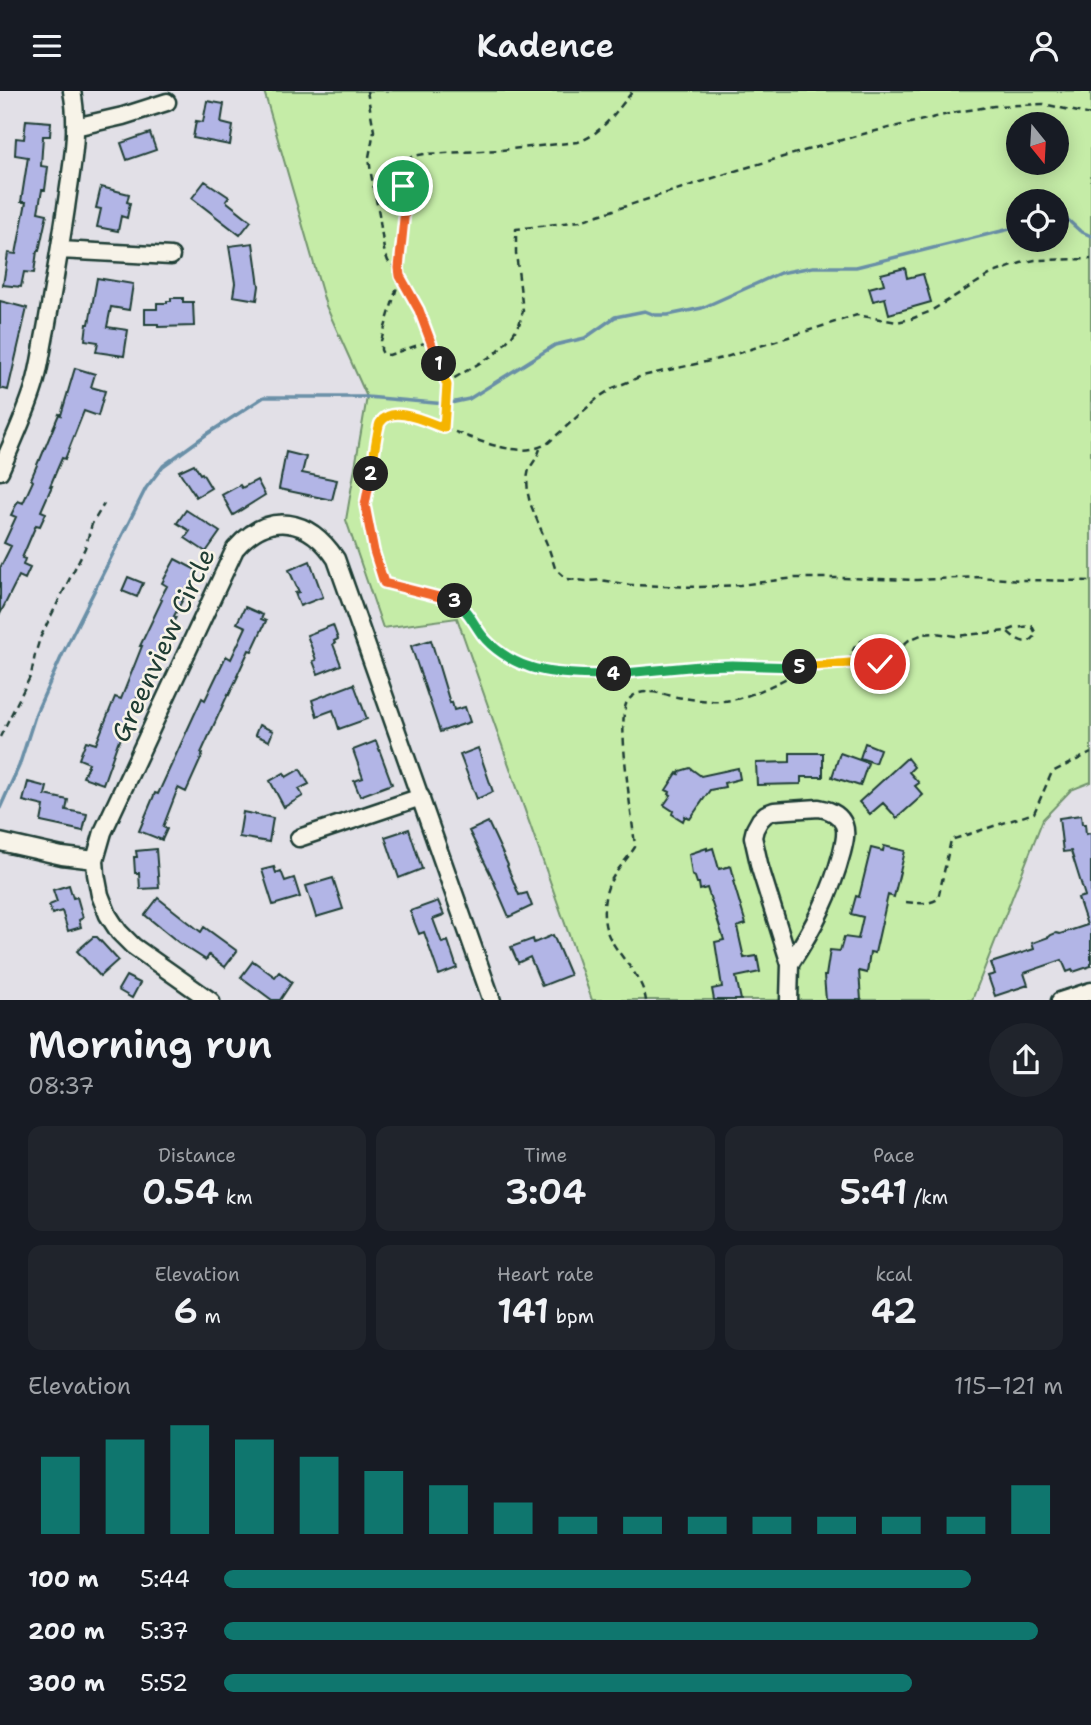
<!DOCTYPE html>
<html lang="en">
<head>
<meta charset="utf-8">
<style>
  :root { --surface:#171b24; --page:#20242c; --text:#f1f3f6; --muted:#9ea1a6; --accent:#0f766e }
  body { margin:0; font-family:"Shantell Sans",sans-serif; background:var(--page); color:var(--text); height:100vh; display:flex; flex-direction:column; font-size:26px; white-space:nowrap }
  * { box-sizing:border-box; margin:0 }
  p { font-size:23px; color:var(--muted) }
  .icon { flex:none; width:38px; height:38px; fill:none; stroke:currentColor; stroke-width:2; stroke-linecap:round; stroke-linejoin:round }
  .map { position:relative; height:909px; overflow:hidden }
  .details { display:flex; flex-direction:column; background:var(--surface); flex:1 }
  .details>* { flex:none }
  .needle { width:46px; rotate:162deg }
  .buttons { position:absolute; left:1006px; top:21px; display:grid; gap:14px }
  .buttons a { display:grid; place-items:center; width:63px; height:63px; border-radius:50%; background:var(--surface); box-shadow:0 4px 18px #0003; font-size:35px }
  .pin { position:absolute; display:grid; place-items:center; width:60px; height:60px; color:#fff; margin:-30px; border:4px solid #fff; border-radius:50%; box-shadow:0 2px 7px #0007 }
  .km { position:absolute; width:35px; height:35px; margin:-18px; border-radius:50%; background:#222; color:#fff; font-size:19px; line-height:35px; text-align:center }
  .round { display:grid; place-items:center; flex:none; width:74px; height:74px; border-radius:37px; background:var(--page) }
  .summary { display:flex; align-items:center; justify-content:space-between; height:119px; padding:0 28px }
  h1 { font-size:38px; font-weight:600; line-height:52px }
  .figures { display:grid; grid-template-columns:repeat(3,1fr); gap:10px; height:119px; padding:7px 28px }
  .figures div { display:grid; align-content:center; border-radius:14px; background:var(--page); text-align:center }
  .figures b { font-size:35px; font-weight:600 }
  .figures small { font-size:19px; font-weight:400 }
  .figures p { font-size:19px }
  .chart { height:196px; padding:14px 28px }
  .chart p { display:flex; justify-content:space-between }
  .chart svg { width:100%; height:126px; margin-top:7px; stroke:var(--accent); stroke-width:6 }
  ul { padding:0 28px; list-style:none; font-size:23px }
  li { display:grid; grid-template-columns:112px 84px 1fr; align-items:center; height:52px }
  li i { height:18px; border-radius:9px; background:var(--accent) }
  header { display:flex; justify-content:space-between; align-items:center; height:91px; padding:0 28px; background:var(--surface); font-size:32px; font-weight:600 }
  .map>svg:first-child { display:block }
  .green { fill:#c5eca7; stroke:#72946e; stroke-width:2; fill-rule:evenodd }
  .lines { fill:none; stroke-linecap:round; stroke-linejoin:round }
  .stream { stroke:#698fa7; stroke-width:3.5 }
  .building { fill:#b2b5e6; stroke:#1f3d34; stroke-width:2 }
  .minor-casing { stroke:#1f3d34; stroke-width:21 }
  .path { stroke:#1f3d34; stroke-width:2.5; stroke-dasharray:7 5; stroke-linecap:butt }
  .minor { stroke:#f7f3e8; stroke-width:16 }
  .split-1-casing { stroke:#fff; stroke-width:14 }
  .split-2-casing { stroke:#fff; stroke-width:14 }
  .split-3-casing { stroke:#fff; stroke-width:14 }
  .split-4-casing { stroke:#fff; stroke-width:14 }
  .split-5-casing { stroke:#fff; stroke-width:14 }
  .split-6-casing { stroke:#fff; stroke-width:14 }
  .split-1 { stroke:#f0652b; stroke-width:9 }
  .split-2 { stroke:#f5b400; stroke-width:9 }
  .split-3 { stroke:#f0652b; stroke-width:9 }
  .split-4 { stroke:#22a559; stroke-width:9 }
  .split-5 { stroke:#22a559; stroke-width:9 }
  .split-6 { stroke:#f5b400; stroke-width:9 }
  .labels { text-anchor:middle; stroke-width:5; stroke-linejoin:round; paint-order:stroke }
  .street-label { font-size:26px; fill:#1f3d34; stroke:#f7f3e8 }
</style>
</head>
<body>
<header><svg class="icon" aria-label="menu" viewBox="0 0 24 24"><path d="M4 6h16M4 12h16M4 18h16"/></svg>Kadence<svg class="icon" aria-label="person" viewBox="0 0 24 24"><circle cx="12" cy="8" r="4"/><path d="M4 21q1-7 8-7t8 7"/></svg></header>
<div class="map">
<svg width="1091" height="910" viewBox="0 0 1091 910">
  <rect width="100%" height="100%" fill="#e2e0e7"/>
  <filter id="ink" filterUnits="userSpaceOnUse"><feTurbulence type="fractalNoise" baseFrequency=".0143" numOctaves="2"/><feDisplacementMap in="SourceGraphic" scale="14" xChannelSelector="R" yChannelSelector="G"/><feConvolveMatrix kernelMatrix="1 2 1 2 8 2 1 2 1" color-interpolation-filters="sRGB"/></filter>
  <g filter="url(#ink)">
    <path class="green" d="M 264,0 L 1091,0 L 1091,691 L 1071,699 L 1043,728 L 972,909 L 592,909 L 457,527 L 383,537 L 346,429 L 367,306 L 326,215 ZM 1018,33 L 1057,33 L 1057,72 L 1018,72 ZM 1018,110 L 1057,110 L 1057,149 L 1018,149 Z"/>
    <g class="lines">
      <path class="stream" d="M 1057,126 L 1068,129 L 1080,140 L 1091,145
        M 0,717 L 19,675 L 36,622 L 64,560 L 146,397 L 163,375 L 207,343 L 264,306 L 367,306 L 446,313 L 469,308 L 555,254 L 585,247 L 615,226 L 645,220 L 655,224 L 668,224 L 702,217 L 780,182 L 813,176 L 856,176 L 1018,136"/>
    </g>
    <path class="building" d="M 207,10 L 224,13 L 221,32 L 233,35 L 230,54 L 193,47 L 196,30 L 203,31 Z
      M 26,29 L 51,31 L 50,45 L 43,45 L 41,75 L 48,76 L 45,99 L 42,99 L 38,121 L 47,123 L 39,160 L 37,160 L 34,182 L 24,181 L 21,196 L 3,194 L 8,162 L 16,163 L 26,111 L 21,111 L 28,66 L 15,64 L 16,47 L 24,48 Z
      M 150,42 L 156,59 L 127,69 L 121,52 Z
      M 205,90 L 229,106 L 226,110 L 251,130 L 240,144 L 192,107 Z
      M 101,96 L 129,103 L 127,111 L 130,112 L 127,127 L 121,125 L 118,140 L 97,136 L 101,118 L 96,117 Z
      M 253,152 L 259,195 L 257,209 L 233,205 L 235,192 L 229,155 Z
      M 905,177 L 907,187 L 923,183 L 931,211 L 889,223 L 885,207 L 873,210 L 869,197 L 884,193 L 881,183 Z
      M 97,187 L 133,193 L 129,219 L 111,216 L 107,236 L 128,239 L 124,265 L 96,261 L 98,251 L 85,249 L 87,233 L 89,233 Z
      M 171,207 L 183,207 L 183,211 L 193,211 L 194,235 L 158,236 L 158,233 L 145,233 L 145,218 L 157,218 L 157,212 L 167,212 L 167,210 L 171,210 Z
      M 0,210 L 27,217 L 8,299 L 0,297 Z
      M 75,277 L 95,283 L 91,296 L 105,300 L 98,325 L 84,320 L 65,368 L 62,367 L 50,395 L 52,395 L 41,420 L 46,422 L 40,435 L 36,434 L 22,467 L 25,468 L 23,474 L 30,477 L 25,488 L 19,485 L 0,523 L 0,477 L 11,455 L 4,452 L 16,426 L 11,424 L 18,410 L 23,412 L 33,390 L 31,388 L 39,369 L 40,369 L 59,323 L 61,324 Z
      M 286,361 L 306,366 L 302,382 L 337,389 L 332,409 L 279,398 Z
      M 194,373 L 200,383 L 202,382 L 211,397 L 196,406 L 179,380 Z
      M 257,389 L 265,404 L 233,424 L 222,404 L 240,394 L 242,397 Z
      M 186,419 L 220,441 L 206,461 L 185,447 L 190,440 L 177,432 Z
      M 175,468 L 198,480 L 174,525 L 176,526 L 155,572 L 156,572 L 143,603 L 139,602 L 119,652 L 118,651 L 103,693 L 83,686 L 89,672 L 79,668 L 86,650 L 96,653 L 115,606 L 121,608 L 142,555 L 140,555 L 162,509 L 160,508 L 167,495 L 162,492 Z
      M 310,470 L 323,506 L 300,515 L 295,502 L 299,501 L 289,479 Z
      M 128,486 L 143,492 L 137,506 L 122,500 Z
      M 245,516 L 263,524 L 261,528 L 266,530 L 252,560 L 249,559 L 237,585 L 238,585 L 229,604 L 228,603 L 201,662 L 203,663 L 186,701 L 178,697 L 163,736 L 167,738 L 162,749 L 139,740 L 155,702 L 158,703 L 202,607 L 205,609 L 226,565 L 231,568 L 246,536 L 237,532 Z
      M 333,534 L 338,548 L 334,550 L 335,552 L 333,553 L 341,574 L 318,583 L 313,570 L 316,569 L 307,544 Z
      M 431,549 L 450,612 L 452,611 L 454,619 L 465,616 L 470,631 L 440,641 L 411,555 Z
      M 354,593 L 367,628 L 339,638 L 333,619 L 317,625 L 312,609 Z
      M 259,634 L 273,640 L 269,650 L 255,644 Z
      M 376,650 L 392,693 L 360,705 L 354,690 L 363,687 L 353,659 Z
      M 865,652 L 880,658 L 875,672 L 860,667 Z
      M 478,657 L 493,701 L 477,708 L 460,664 Z
      M 790,662 L 823,662 L 823,686 L 801,686 L 801,693 L 757,694 L 756,672 L 790,671 Z
      M 840,662 L 868,672 L 860,695 L 832,686 Z
      M 907,667 L 914,676 L 909,681 L 919,692 L 915,695 L 923,704 L 897,727 L 883,712 L 870,723 L 859,711 Z
      M 690,677 L 701,685 L 738,677 L 740,688 L 724,692 L 725,696 L 710,699 L 690,728 L 685,725 L 683,730 L 672,723 L 673,720 L 664,714 L 671,704 L 669,703 L 670,701 L 666,699 L 677,682 L 679,683 L 680,680 Z
      M 300,678 L 309,693 L 299,698 L 303,705 L 284,716 L 270,690 L 284,682 L 286,686 Z
      M 28,691 L 47,696 L 45,704 L 68,709 L 66,719 L 87,723 L 83,740 L 41,731 L 44,715 L 23,710 Z
      M 243,721 L 273,727 L 269,751 L 239,746 Z
      M 1081,724 L 1082,733 L 1085,733 L 1086,743 L 1091,742 L 1091,875 L 1073,881 L 1072,879 L 1067,881 L 1062,869 L 1024,882 L 1028,894 L 995,905 L 988,885 L 995,883 L 991,872 L 1034,858 L 1032,852 L 1049,846 L 1051,844 L 1056,842 L 1060,843 L 1087,834 L 1078,807 L 1085,805 L 1071,760 L 1063,761 L 1059,727 Z
      M 488,731 L 508,774 L 507,775 L 519,804 L 527,802 L 532,815 L 509,826 L 490,782 L 469,740 Z
      M 409,738 L 422,778 L 399,787 L 385,746 Z
      M 884,755 L 905,760 L 894,806 L 888,804 L 875,862 L 870,861 L 867,882 L 859,880 L 861,909 L 826,909 L 824,885 L 826,885 L 830,859 L 840,860 L 844,846 L 858,848 L 863,826 L 851,823 L 856,805 L 859,806 L 871,757 L 883,760 Z
      M 707,757 L 707,759 L 713,757 L 719,778 L 731,775 L 735,790 L 733,790 L 746,833 L 737,836 L 744,867 L 757,865 L 760,881 L 736,886 L 741,909 L 714,909 L 712,898 L 722,896 L 715,851 L 724,849 L 707,797 L 700,799 L 699,792 L 697,792 L 695,786 L 692,784 L 689,763 Z
      M 156,758 L 159,797 L 140,798 L 139,782 L 135,782 L 134,766 L 137,766 L 136,760 Z
      M 274,776 L 276,782 L 281,780 L 285,790 L 294,787 L 300,806 L 273,814 L 262,779 Z
      M 333,787 L 343,818 L 316,826 L 306,795 Z
      M 69,794 L 73,807 L 77,806 L 83,827 L 79,829 L 81,836 L 68,840 L 62,820 L 52,823 L 49,814 L 57,811 L 53,799 Z
      M 158,807 L 201,841 L 204,836 L 237,860 L 225,876 L 209,864 L 206,869 L 178,851 L 145,824 Z
      M 438,810 L 444,824 L 433,828 L 442,852 L 448,850 L 457,877 L 439,884 L 424,841 L 419,843 L 410,820 Z
      M 553,844 L 570,884 L 542,895 L 530,866 L 518,872 L 511,856 L 533,848 L 534,852 Z
      M 93,846 L 97,846 L 118,869 L 100,885 L 77,860 Z
      M 253,870 L 275,886 L 279,881 L 292,891 L 280,909 L 272,909 L 241,886 Z
      M 126,885 L 140,892 L 132,907 L 118,899 Z"/>
    <g class="lines">
      <g class="minor-casing">
        <path id="minor" d="M 75,36 L 123,25 L 167,11
          M 60,159 L 171,165
          M 0,380 C 12,352 25,325 34,296 C 40,277 42,257 46,238 C 53,198 60,158 66,117 C 71,79 80,39 72,0
          M 819,717 C 830,719 840,723 844,734 C 847,742 844,753 842,761 C 831,803 814,836 790,873 L 760,777 L 753,746 L 755,738 L 760,729 L 766,723 L 774,720 Z
          M 299,747 L 421,706
          M 0,751 L 62,765 L 95,769
          M 211,910 L 133,855 L 119,841 L 108,824 L 100,804 L 96,783 L 95,769 L 103,741 L 235,458 C 269,419 309,427 336,468 L 492,910
          M 789,910 L 790,873
          M 1060,910 L 1091,900"/>
      </g>
      <path class="path" d="M 367,0 L 374,40 L 369,66 L 371,83 L 379,123 L 384,159 L 388,170 L 391,174 L 399,177
        M 1091,24 L 1044,13 L 994,15 L 957,21 L 859,44 L 738,79 L 580,130 L 516,138 L 516,162 L 523,220 L 519,234 L 511,246 L 495,263 L 451,289 L 447,294 L 444,337 C 474,347 519,370 548,352 L 599,306 L 613,297 L 642,285 L 723,267 L 857,224 L 897,231 L 911,228 L 929,221 L 991,183 L 1021,172 L 1035,169 L 1091,168
        M 400,186 L 381,250 L 381,259 L 383,263 L 389,264 L 430,250
        M 447,294 L 419,219 L 400,185 L 399,177 L 405,118 L 400,73 L 402,70 L 413,65 L 425,63 L 501,59 L 578,51 C 601,44 618,18 633,0
        M 444,337 C 432,333 407,320 395,323 C 389,324 385,328 380,332 L 365,414 L 374,460 L 384,493 L 454,509 L 462,515 L 482,544 L 495,556 L 513,569 L 525,575 L 536,578 L 589,584 L 604,584 L 700,575 L 732,574 L 809,577 L 850,572 L 880,573 L 909,549 L 923,543 L 936,542 L 955,545 L 1007,540 C 1015,548 1029,558 1036,543 L 1032,535 L 1015,537 L 1007,540
        M 540,358 L 537,366 L 529,378 L 527,388 L 528,403 L 530,412 L 549,458 L 555,477 L 567,488 L 586,490 L 601,489 L 630,494 L 699,496 L 740,494 L 795,487 L 842,487 L 917,489 L 977,486 L 1022,489 L 1091,490
        M 850,572 C 852,541 878,545 899,557
        M 0,646 L 31,584 L 35,564 L 40,547 L 85,457 L 92,433 L 104,413
        M 906,811 C 917,812 928,814 938,808 L 951,749 L 1034,722 L 1052,681 L 1091,662
        M 646,910 C 643,886 622,869 611,849 C 602,835 602,812 608,796 C 613,782 627,769 635,756 C 633,730 616,629 627,611 C 638,594 662,603 677,606 C 688,608 699,609 710,610 C 744,613 776,591 806,578"/>
      <use href="#minor" class="minor"/>
    </g>
  </g>
  <g class="lines" filter="url(#ink)">
    <g class="split-1-casing">
      <path id="split-1" d="M 403,95 L 405,118 L 399,177 L 400,185 L 419,219 L 439,273"/>
    </g>
    <g class="split-2-casing">
      <path id="split-2" d="M 371,383 C 373,373 377,338 380,332 C 392,312 429,332 444,337 L 447,294 L 439,273"/>
    </g>
    <g class="split-3-casing">
      <path id="split-3" d="M 371,383 L 365,414 L 374,460 L 384,492 L 455,510"/>
    </g>
    <g class="split-4-casing">
      <path id="split-4" d="M 455,510 C 468,519 473,532 482,544 C 492,557 511,570 527,575 C 547,583 592,585 614,583"/>
    </g>
    <g class="split-5-casing">
      <path id="split-5" d="M 614,583 L 700,575 L 732,574 L 800,576"/>
    </g>
    <g class="split-6-casing">
      <path id="split-6" d="M 800,576 L 850,572 L 880,573"/>
    </g>
    <use href="#split-1" class="split-1"/>
    <use href="#split-2" class="split-2"/>
    <use href="#split-3" class="split-3"/>
    <use href="#split-4" class="split-4"/>
    <use href="#split-5" class="split-5"/>
    <use href="#split-6" class="split-6"/>
  </g>
  <g class="labels">
    <g class="street-label">
      <text transform="translate(163 554) rotate(-65)" y="9">Greenview Circle</text>
    </g>
  </g>
</svg>
<div class="buttons">
<a><svg class="needle" viewBox="-14 -14 28 28"><path d="M0-13l5 13h-10z" fill="#e53935"/><path d="M0 13l5-13h-10z" fill="#9ea1a6"/></svg></a>
<a><svg class="icon" aria-label="locate" viewBox="0 0 24 24"><circle cx="12" cy="12" r="6"/><path d="M12 2v4M12 18v4M2 12h4M18 12h4"/></svg></a>
</div>
<div class="pin" style="left:403px;top:95px;background:#1e9e55"><svg class="icon" aria-label="arrive" viewBox="0 0 24 24"><path d="M6 21V4h12l-3 4 3 4H6"/></svg></div>
<div class="pin" style="left:880px;top:573px;background:#d93025"><svg class="icon" aria-label="check" viewBox="0 0 24 24"><path d="M5 12l5 5 9-10"/></svg></div>
<b class="km" style="left:439px;top:273px">1</b>
<b class="km" style="left:371px;top:383px">2</b>
<b class="km" style="left:455px;top:510px">3</b>
<b class="km" style="left:614px;top:583px">4</b>
<b class="km" style="left:800px;top:576px">5</b>
</div>
<section class="details">
<div class="summary"><div><h1>Morning run</h1><p>08:37</p></div><a class="round"><svg class="icon" aria-label="share" viewBox="0 0 24 24"><path d="M12 15V3M7 8l5-5 5 5M5 13v7h14v-7"/></svg></a></div>
<div class="figures">
<div><p>Distance</p><b>0.54<small> km</small></b></div>
<div><p>Time</p><b>3:04</b></div>
<div><p>Pace</p><b>5:41<small> /km</small></b></div>
</div>
<div class="figures">
<div><p>Elevation</p><b>6<small> m</small></b></div>
<div><p>Heart rate</p><b>141<small> bpm</small></b></div>
<div><p>kcal</p><b>42</b></div>
</div>
<div class="chart"><p><span>Elevation</span>115–121 m</p>
<svg viewBox="0 0 160 44" preserveAspectRatio="none"><path d="M5 44V17M15 44V11M25 44V6M35 44V11M45 44V17M55 44V22M65 44V27M75 44V33M85 44V38M95 44V38M105 44V38M115 44V38M125 44V38M135 44V38M145 44V38M155 44V27"/></svg>
</div>
<ul>
<li><b>100 m</b>5:44<i style="width:89%"></i></li>
<li><b>200 m</b>5:37<i style="width:97%"></i></li>
<li><b>300 m</b>5:52<i style="width:82%"></i></li>
</ul>
</section>
</body>
</html>
